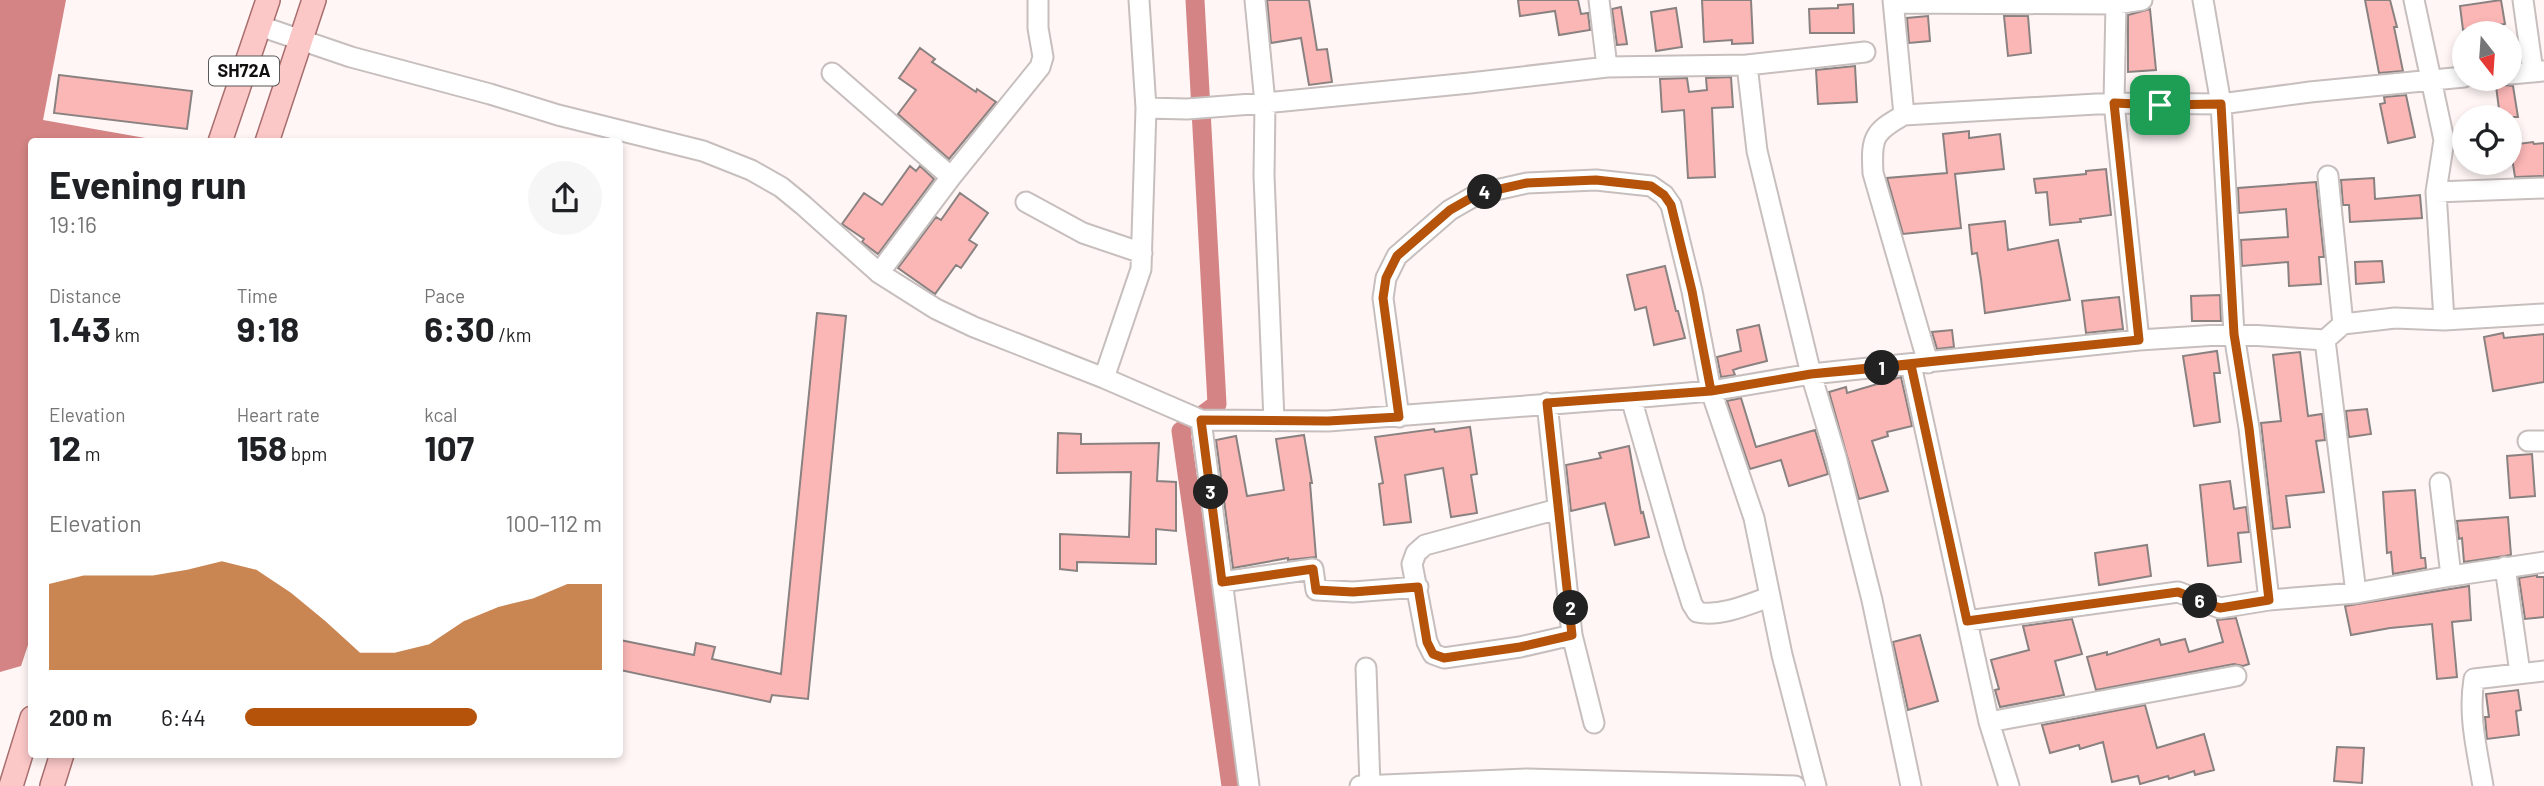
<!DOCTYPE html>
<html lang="en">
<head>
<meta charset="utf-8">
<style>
  :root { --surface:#fff; --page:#f6f6f6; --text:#202124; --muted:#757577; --accent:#b45309 }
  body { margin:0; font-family:Barlow,sans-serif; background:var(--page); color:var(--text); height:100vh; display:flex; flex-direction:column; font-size:26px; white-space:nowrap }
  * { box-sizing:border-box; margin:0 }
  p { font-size:23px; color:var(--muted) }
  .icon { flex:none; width:38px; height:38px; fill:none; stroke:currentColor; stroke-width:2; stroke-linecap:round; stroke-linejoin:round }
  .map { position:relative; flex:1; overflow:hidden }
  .side { position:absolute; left:28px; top:138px; width:595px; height:620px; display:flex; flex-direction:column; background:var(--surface); border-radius:7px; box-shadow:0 4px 10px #0003 }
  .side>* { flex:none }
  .needle { width:46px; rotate:163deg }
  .tools { position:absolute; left:2452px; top:21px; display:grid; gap:14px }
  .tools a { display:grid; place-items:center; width:70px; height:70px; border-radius:50%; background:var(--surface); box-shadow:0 4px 10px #0003; font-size:35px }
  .pin { position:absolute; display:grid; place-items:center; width:60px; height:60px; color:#fff; margin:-30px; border-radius:14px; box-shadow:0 4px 10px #0006 }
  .km { position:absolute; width:35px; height:35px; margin:-18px; border-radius:50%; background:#222; color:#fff; font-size:19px; line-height:35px; text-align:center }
  .round { display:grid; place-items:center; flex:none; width:74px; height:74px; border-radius:37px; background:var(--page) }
  .head { display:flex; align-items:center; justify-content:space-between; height:119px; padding:0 21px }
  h1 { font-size:38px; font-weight:700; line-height:52px }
  .metrics { display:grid; grid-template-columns:repeat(3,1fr); gap:10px; height:119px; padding:7px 21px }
  .metrics div { display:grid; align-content:center }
  .metrics b { font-size:35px; font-weight:700 }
  .metrics small { font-size:19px; font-weight:400 }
  .metrics p { font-size:19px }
  .chart { height:196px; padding:14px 21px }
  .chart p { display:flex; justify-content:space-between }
  .chart svg { width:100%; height:126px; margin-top:7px; fill:var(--accent); opacity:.7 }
  ul { padding:0 21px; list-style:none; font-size:23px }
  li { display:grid; grid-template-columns:112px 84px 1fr; align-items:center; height:52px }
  li i { height:18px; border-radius:9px; background:var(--accent) }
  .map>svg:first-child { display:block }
  .water { fill:#d48484 }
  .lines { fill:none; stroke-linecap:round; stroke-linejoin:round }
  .canal { stroke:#d48484; stroke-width:19 }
  .building { fill:#fbb7b6; stroke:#8a8181; stroke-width:2 }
  .minor-casing { stroke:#c7bebe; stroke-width:23 }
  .major-casing { stroke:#a86e6e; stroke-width:26 }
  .minor { stroke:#fff; stroke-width:19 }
  .major { stroke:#fbc7c7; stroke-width:23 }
  .route-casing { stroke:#fff; stroke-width:14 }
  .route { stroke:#b45309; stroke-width:9 }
  .labels { text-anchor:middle; stroke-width:5; stroke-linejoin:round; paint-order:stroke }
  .shield { fill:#fff; stroke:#595757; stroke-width:2 }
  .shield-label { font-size:18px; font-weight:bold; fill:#120f0f }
</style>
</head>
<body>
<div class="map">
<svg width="2544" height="786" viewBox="0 0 2544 786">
  <rect width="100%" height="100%" fill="#fff6f5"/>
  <path class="water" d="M 0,0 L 66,0 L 43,120 L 168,142 L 32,142 L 31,636 L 21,666 L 0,672 Z"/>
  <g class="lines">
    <path class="canal" d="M 1195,0 L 1217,404 L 1181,431 L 1231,786"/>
  </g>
  <path class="building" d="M 1267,0 L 1309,0 L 1317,50 L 1327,49 L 1332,82 L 1309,85 L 1301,38 L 1271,43 Z
    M 1518,0 L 1578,0 L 1581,14 L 1588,13 L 1590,30 L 1559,35 L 1555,11 L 1520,16 Z
    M 1702,0 L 1751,0 L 1753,43 L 1732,44 L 1732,40 L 1704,42 Z
    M 2365,0 L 2390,0 L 2397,27 L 2394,27 L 2403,71 L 2379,73 Z
    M 2501,0 L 2505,24 L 2463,30 L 2460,6 Z
    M 1853,4 L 1854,33 L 1810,33 L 1809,9 L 1838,8 L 1838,5 Z
    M 1621,7 L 1627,44 L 1617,45 L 1612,9 Z
    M 1676,8 L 1682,47 L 1656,51 L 1651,12 Z
    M 2150,9 L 2156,70 L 2128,72 L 2128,15 Z
    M 1928,16 L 1930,41 L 1909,43 L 1907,18 Z
    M 2004,16 L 2028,16 L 2031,53 L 2008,56 Z
    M 920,48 L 935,59 L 932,62 L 976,92 L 977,89 L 996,102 L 949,159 L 898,114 L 916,90 L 899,78 Z
    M 1855,66 L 1857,102 L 1818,104 L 1816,70 Z
    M 59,75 L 192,91 L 187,129 L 54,113 Z
    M 1731,77 L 1733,107 L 1712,108 L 1715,177 L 1688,178 L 1684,110 L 1662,112 L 1660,79 L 1687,78 L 1689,92 L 1707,90 L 1706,78 Z
    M 2505,85 L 2513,86 L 2518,117 L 2500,117 L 2496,86 Z
    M 2406,95 L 2415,137 L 2388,143 L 2380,104 L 2385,103 L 2384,97 Z
    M 1969,131 L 1969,138 L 2000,134 L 2004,169 L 1955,174 L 1961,228 L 1903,234 L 1887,178 L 1947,173 L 1943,134 Z
    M 2533,142 L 2534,144 L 2544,143 L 2544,176 L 2515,177 L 2510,145 Z
    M 910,166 L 916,171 L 920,166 L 934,179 L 878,254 L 862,242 L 864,239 L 842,224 L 864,193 L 882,205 Z
    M 2106,169 L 2111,215 L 2080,219 L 2081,222 L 2050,225 L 2047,192 L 2036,193 L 2034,179 L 2086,174 L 2086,171 Z
    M 2374,178 L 2375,199 L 2420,195 L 2422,218 L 2350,222 L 2349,205 L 2343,205 L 2341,180 Z
    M 2316,182 L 2324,257 L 2319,257 L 2321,284 L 2289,286 L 2288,262 L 2242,266 L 2241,240 L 2288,237 L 2286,209 L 2239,213 L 2238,188 Z
    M 960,193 L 988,213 L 969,240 L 977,245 L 961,268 L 956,265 L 935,294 L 898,268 L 936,217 L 941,220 Z
    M 2005,221 L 2008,250 L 2058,240 L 2070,300 L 1985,313 L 1981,279 L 1977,253 L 1972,254 L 1969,225 Z
    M 2382,261 L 2384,282 L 2356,284 L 2355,262 Z
    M 1665,266 L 1676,311 L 1678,311 L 1685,338 L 1654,345 L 1646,307 L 1635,310 L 1627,275 Z
    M 2220,295 L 2221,321 L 2192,321 L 2191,296 Z
    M 2119,297 L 2123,329 L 2086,333 L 2082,301 Z
    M 817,313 L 846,316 L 808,699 L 772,695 L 770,702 L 620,670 L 620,640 L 694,655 L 696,643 L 715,647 L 712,659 L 781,674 Z
    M 1759,325 L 1767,361 L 1739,368 L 1733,370 L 1735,375 L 1721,377 L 1717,357 L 1741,351 L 1737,330 Z
    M 1952,330 L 1954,347 L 1937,349 L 1932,332 Z
    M 2503,333 L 2504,338 L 2544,334 L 2544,382 L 2493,391 L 2484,337 Z
    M 2217,351 L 2220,373 L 2214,373 L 2220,422 L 2194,426 L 2183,356 Z
    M 2300,352 L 2308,416 L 2322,414 L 2325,440 L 2316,441 L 2324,492 L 2286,496 L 2290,527 L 2273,529 L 2261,423 L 2281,421 L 2273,355 Z
    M 1901,377 L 1912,426 L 1887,432 L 1888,436 L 1872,441 L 1888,491 L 1859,499 L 1829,392 L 1846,387 L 1847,393 Z
    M 1741,398 L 1756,447 L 1815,430 L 1828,474 L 1789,486 L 1781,460 L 1750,469 L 1727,401 Z
    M 2367,409 L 2371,434 L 2349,437 L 2346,411 Z
    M 1470,427 L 1477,474 L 1471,475 L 1477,513 L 1451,517 L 1443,468 L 1405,475 L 1411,522 L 1384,525 L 1379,484 L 1383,483 L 1375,437 L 1434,429 L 1435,432 Z
    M 1058,433 L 1081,434 L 1081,444 L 1159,443 L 1157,481 L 1176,482 L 1176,531 L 1156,529 L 1156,564 L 1077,562 L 1077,571 L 1060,569 L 1060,534 L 1129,537 L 1131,472 L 1057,473 Z
    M 1304,435 L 1312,483 L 1310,483 L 1316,557 L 1288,560 L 1288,558 L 1233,568 L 1216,440 L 1236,436 L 1247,496 L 1284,490 L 1276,439 Z
    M 1629,446 L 1641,513 L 1643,512 L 1649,537 L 1615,545 L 1605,503 L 1571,511 L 1566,465 L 1601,458 L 1599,453 Z
    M 2532,454 L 2535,496 L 2510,498 L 2507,456 Z
    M 2230,481 L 2234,509 L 2246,507 L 2249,532 L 2238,533 L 2241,562 L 2208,566 L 2200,485 Z
    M 2415,490 L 2421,558 L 2425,558 L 2426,568 L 2393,574 L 2391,552 L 2387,553 L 2383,492 Z
    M 2508,517 L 2511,555 L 2464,562 L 2462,538 L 2459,539 L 2457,521 Z
    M 2147,545 L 2151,576 L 2099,585 L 2095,553 Z
    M 2537,575 L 2537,577 L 2544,577 L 2544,617 L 2525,619 L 2519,578 Z
    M 2469,586 L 2471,620 L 2452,622 L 2457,677 L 2437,679 L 2432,624 L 2390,628 L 2351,635 L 2345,606 Z
    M 2236,618 L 2249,664 L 2243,666 L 2234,664 L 2096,690 L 2087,657 L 2107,652 L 2107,655 L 2159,639 L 2161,645 L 2185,639 L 2189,652 L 2223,642 L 2217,620 Z
    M 2072,619 L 2082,654 L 2055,661 L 2064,695 L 2000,707 L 1995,690 L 1999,689 L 1991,660 L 2029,650 L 2023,626 Z
    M 1920,635 L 1938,701 L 1908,710 L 1893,642 Z
    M 2518,690 L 2521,710 L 2516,711 L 2519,735 L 2487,739 L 2485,717 L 2489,717 L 2486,694 Z
    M 2145,705 L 2157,748 L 2204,734 L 2214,770 L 2195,775 L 2194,771 L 2169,779 L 2168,776 L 2140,784 L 2138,776 L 2112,782 L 2103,742 L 2080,749 L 2079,745 L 2050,753 L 2042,725 Z
    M 2337,747 L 2364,748 L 2362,783 L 2334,781 Z"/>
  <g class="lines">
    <g class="minor-casing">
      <path id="minor" d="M 1255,0 L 1265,103 L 1470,83 L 1607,67 L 1747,65 L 1865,52
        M 1599,0 L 1607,67
        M 1893,0 L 1904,115 C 1873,132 1871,138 1873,173 L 1928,363
        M 2203,0 L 2221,104 L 2234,334 L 2249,428 L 2269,600 L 2356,593 L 2451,576 L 2440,483
        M 2414,0 L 2444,140 L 2436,192 L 2444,320
        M 2523,0 L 2533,72
        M 1894,3 L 2116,4 L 2142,0
        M 2116,4 L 2114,103 L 2139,340
        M 260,26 L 351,57 L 490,94 L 558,115 L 703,151 L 751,170 L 781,187 L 803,205 L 879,273 L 936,309 L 974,327 L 1104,378 L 1201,420 L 1328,421 L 1631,398 L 1711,391 L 1811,374 L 2139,340 L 2234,334 L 2325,340 L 2343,324 L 2395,318 L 2444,320 L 2544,314
        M 1747,65 L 1757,151 L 1811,374 L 1836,457 L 1872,600 L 1911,786
        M 832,73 L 951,177
        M 2510,74 L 2543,71
        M 1146,108 L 1187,109 L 1265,103 L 1264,176 L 1274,421
        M 1904,115 L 2114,103 L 2221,104 L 2310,92 L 2464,77
        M 2328,176 L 2343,324
        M 2436,192 L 2544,188
        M 1026,202 L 1083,233 L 1142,253
        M 879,273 L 951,177 L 1040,67 L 1043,57 L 1038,28 L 1038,0
        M 2325,340 L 2356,593
        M 1911,365 L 1989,722 L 2009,786
        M 1104,378 L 1141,269 L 1146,108 L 1139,0
        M 1631,398 L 1675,551 L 1692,604 L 1697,612 C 1720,617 1747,605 1769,597
        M 1547,403 L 1572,635 L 1594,723
        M 1399,417 L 1383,298 L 1386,278 L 1397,256 L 1450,210 L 1478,194 L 1527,183 L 1596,180 L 1651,186 L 1664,195 L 1671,205 L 1692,291 L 1711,391 L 1754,518 L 1782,655 L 1816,786
        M 1201,420 L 1249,786
        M 2528,441 L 2544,441
        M 1558,509 L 1425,545 L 1416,553 L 1412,564 L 1427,642 L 1433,654 L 1444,658 L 1520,647 L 1572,635
        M 2505,567 L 2520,673
        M 2451,576 L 2544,562
        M 1222,582 L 1313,569 L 1316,590 L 1353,592 L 1418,587
        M 1967,621 L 2178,592 L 2220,608 L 2269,600
        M 1366,668 L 1370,786
        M 1989,722 L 2236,676
        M 1360,786 L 1527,779 L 1795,786
        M 2483,786 C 2477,750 2468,716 2474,679 L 2544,671"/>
    </g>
    <g class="major-casing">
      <path id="major" d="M 220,142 L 268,0
        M 267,142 L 314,0
        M 11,786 L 32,718
        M 52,786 L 62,754"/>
    </g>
    <use href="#minor" class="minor"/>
    <use href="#major" class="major"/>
  </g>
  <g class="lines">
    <g class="route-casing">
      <path id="route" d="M 2160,105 L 2114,103 L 2139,340 L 1811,374 L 1711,391 L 1547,403 L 1572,635 L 1520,647 L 1444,658 L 1433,654 L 1427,642 L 1418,587 L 1353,592 L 1316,590 L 1313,569 L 1222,582 L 1201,420 L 1328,421 L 1399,417 L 1383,298 L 1386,278 L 1397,256 L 1450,210 L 1478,194 L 1527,183 L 1596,180 L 1651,186 L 1664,195 L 1671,205 L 1692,291 L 1711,391 L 1811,374 L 1911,365 L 1967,621 L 2178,592 L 2220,608 L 2269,600 L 2249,428 L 2234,334 L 2221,104 L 2160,105"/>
    </g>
    <use href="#route" class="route"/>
  </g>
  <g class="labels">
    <rect class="shield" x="209" y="56.5" width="70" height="29" rx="5"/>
    <g class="shield-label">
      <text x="244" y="77">SH72A</text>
    </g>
  </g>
</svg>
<div class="tools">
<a><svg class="needle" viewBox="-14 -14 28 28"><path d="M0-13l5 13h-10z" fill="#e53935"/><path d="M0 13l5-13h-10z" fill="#757577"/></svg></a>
<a><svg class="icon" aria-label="locate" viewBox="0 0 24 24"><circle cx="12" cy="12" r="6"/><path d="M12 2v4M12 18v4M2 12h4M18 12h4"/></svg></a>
</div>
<div class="pin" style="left:2160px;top:105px;background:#1e9e55"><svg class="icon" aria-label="arrive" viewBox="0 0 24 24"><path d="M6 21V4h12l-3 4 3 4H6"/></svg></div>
<b class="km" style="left:1882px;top:368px">1</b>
<b class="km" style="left:1571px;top:608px">2</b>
<b class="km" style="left:1211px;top:492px">3</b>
<b class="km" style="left:1485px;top:192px">4</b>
<b class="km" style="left:2200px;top:601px">6</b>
<section class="side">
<div class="head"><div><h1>Evening run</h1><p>19:16</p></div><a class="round"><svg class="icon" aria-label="share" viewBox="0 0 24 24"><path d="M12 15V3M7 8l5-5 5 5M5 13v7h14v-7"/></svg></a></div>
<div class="metrics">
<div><p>Distance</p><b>1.43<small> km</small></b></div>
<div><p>Time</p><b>9:18</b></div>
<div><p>Pace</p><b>6:30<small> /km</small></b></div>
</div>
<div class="metrics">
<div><p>Elevation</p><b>12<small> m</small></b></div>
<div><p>Heart rate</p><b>158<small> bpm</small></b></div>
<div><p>kcal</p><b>107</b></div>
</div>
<div class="chart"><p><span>Elevation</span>100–112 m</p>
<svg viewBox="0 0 160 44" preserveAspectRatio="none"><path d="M0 44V14L10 11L20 11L30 11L40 9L50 6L60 9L70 17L80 27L90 38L100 38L110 35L120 27L130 22L140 19L150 14L160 14V44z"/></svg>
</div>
<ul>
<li><b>200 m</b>6:44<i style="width:65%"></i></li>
</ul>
</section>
</div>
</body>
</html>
